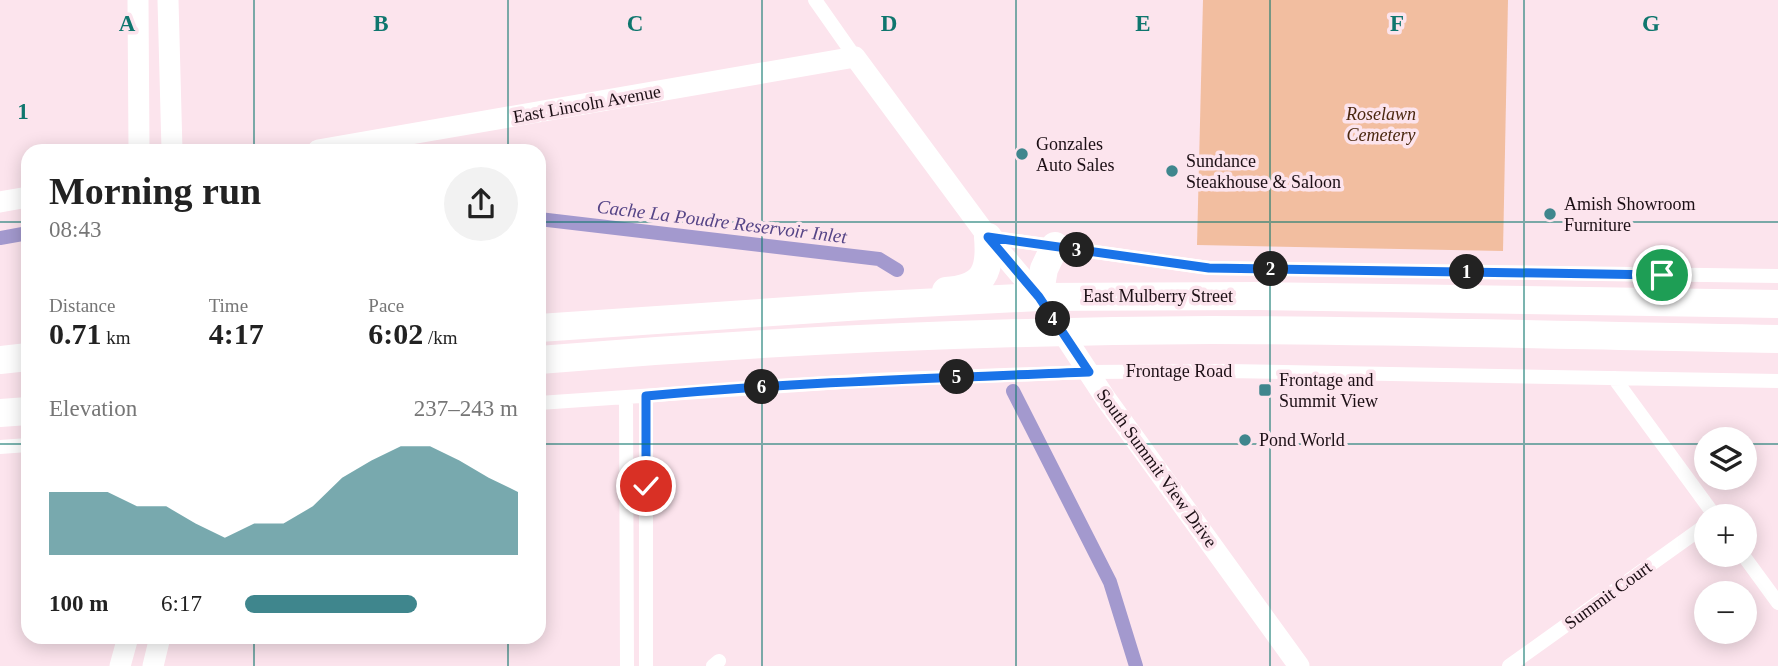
<!DOCTYPE html>
<html lang="en">
<head>
<meta charset="utf-8">
<style>
  :root { --surface:#fff; --page:#f2f2f2; --text:#222; --muted:#767676; --accent:#3f868d }
  body { margin:0; font-family:"Times New Roman",serif; background:var(--page); color:var(--text); height:100vh; display:flex; flex-direction:column; font-size:26px; white-space:nowrap }
  * { box-sizing:border-box; margin:0 }
  p { font-size:23px; color:var(--muted) }
  .icon { flex:none; width:38px; height:38px; fill:none; stroke:currentColor; stroke-width:2; stroke-linecap:round; stroke-linejoin:round }
  .map { position:relative; flex:1; overflow:hidden }
  .sheet { position:absolute; left:21px; top:144px; width:525px; height:500px; display:flex; flex-direction:column; background:var(--surface); border-radius:21px; box-shadow:0 4px 18px #0003 }
  .sheet>* { flex:none }
  .controls { position:absolute; left:1694px; top:427px; display:grid; gap:14px }
  .controls a { display:grid; place-items:center; width:63px; height:63px; border-radius:50%; background:var(--surface); box-shadow:0 4px 18px #0003; font-size:35px }
  .pin { position:absolute; display:grid; place-items:center; width:60px; height:60px; color:#fff; margin:-30px; border:4px solid #fff; border-radius:50%; box-shadow:0 2px 7px #0007 }
  .km { position:absolute; width:35px; height:35px; margin:-18px; border-radius:50%; background:#222; color:#fff; font-size:19px; line-height:35px; text-align:center }
  .round { display:grid; place-items:center; flex:none; width:74px; height:74px; border-radius:37px; background:var(--page) }
  .headline { display:flex; align-items:center; justify-content:space-between; height:119px; padding:0 28px }
  h1 { font-size:38px; font-weight:700; line-height:52px }
  .stats { display:grid; grid-template-columns:repeat(3,1fr); gap:10px; height:119px; padding:7px 28px }
  .stats div { display:grid; align-content:center }
  .stats b { font-size:30px; font-weight:700 }
  .stats small { font-size:19px; font-weight:400 }
  .stats p { font-size:19px }
  .chart { height:196px; padding:14px 28px }
  .chart p { display:flex; justify-content:space-between }
  .chart svg { width:100%; height:126px; margin-top:7px; fill:var(--accent); opacity:.7 }
  ul { padding:0 28px; list-style:none; font-size:23px }
  li { display:grid; grid-template-columns:112px 84px 1fr; align-items:center; height:52px }
  li i { height:18px; border-radius:9px; background:var(--accent) }
  .map>svg:first-child { display:block }
  .green { fill:#f2bea0 }
  .lines { fill:none; stroke-linecap:round; stroke-linejoin:round }
  .canal { stroke:#a399ce; stroke-width:14 }
  .street { stroke:#fff; stroke-width:14 }
  .secondary { stroke:#fff; stroke-width:21 }
  .highway { stroke:#fff; stroke-width:28 }
  .route-casing { stroke:#fff; stroke-width:14 }
  .route { stroke:#1a73e8; stroke-width:9 }
  .grid { fill:none; stroke:#0f766e; stroke-width:2; stroke-opacity:0.55 }
  .poi-dot { fill:#3f868d; stroke:#fce4ed; stroke-width:2.5 }
  .labels { text-anchor:middle; stroke-width:7; stroke-linejoin:round; paint-order:stroke }
  .street-label { font-size:18px; fill:#1c0f15; stroke:#fce4ed }
  .park-label { font-size:18px; font-style:italic; fill:#4a270f; stroke:#fce4ed }
  .poi-label { font-size:18px; fill:#1c0f15; stroke:#fce4ed; text-anchor:start }
  .water-label { font-size:19px; font-style:italic; fill:#564587; stroke:#fce4ed }
  .grid-label { font-size:23px; text-anchor:middle; font-weight:bold; fill:#0f766e; stroke:#fce4ed; stroke-width:7; stroke-linejoin:round; paint-order:stroke }
</style>
</head>
<body>
<div class="map">
<svg width="1778" height="666" viewBox="0 0 1778 666">
  <rect width="100%" height="100%" fill="#fce4ed"/>
  <path class="green" d="M 1203,0 L 1508,0 L 1503,251 L 1197,245 Z"/>
  <g class="lines">
    <path class="canal" d="M 539,219 L 879,259 L 897,270
      M 0,238 L 28,233
      M 1013,391 L 1110,582 L 1136,666"/>
    <path class="street" d="M 815,0 L 855,57
      M 988,237 L 1209,268 L 1778,276
      M 1614,378 L 1715,516
      M 646,396 L 646,666
      M 626,397 L 627,666
      M 539,403 L 872,380 L 1089,372 L 1227,371 L 1778,381
      M 0,447 L 28,445
      M 1743,555 L 1778,603
      M 713,666 L 719,661
      M 1509,666 L 1706,525"/>
    <path class="secondary" d="M 138,0 L 139,150
      M 168,0 L 172,150
      M 318,150 L 855,57 L 988,237 L 1039,297 L 1106,399 L 1299,666
      M 0,202 L 28,197
      M 120,666 L 128,637
      M 153,666 L 160,637"/>
    <path class="highway" d="M 946,291 C 984,288 991,272 988,237
      M 1039,297 L 1044,269 L 1055,246
      M 539,328 L 862,306 L 1039,297 L 1260,296 L 1778,304
      M 0,360 L 28,357
      M 539,360 C 763,341 987,331 1211,330 C 1400,330 1589,336 1778,339
      M 0,413 L 28,411"/>
  </g>
  <g class="lines">
    <g class="route-casing">
      <path id="route" d="M 646,486 L 646,396 C 793,382 941,378 1089,372 L 1039,297 L 988,237 L 1209,268 L 1662,275"/>
    </g>
    <use href="#route" class="route"/>
  </g>
  <path class="grid" d="M 254,0 L 254,150M 508,0 L 508,150M 762,0 L 762,666M 1016,0 L 1016,666M 1270,0 L 1270,666M 1524,0 L 1524,666M 0,222 L 28,222M 539,222 L 1778,222M 0,444 L 28,444M 539,444 L 1706,444M 1745,444 L 1778,444M 254,637 L 254,666M 508,637 L 508,666"/>
  <g class="poi-dot">
    <circle cx="1022" cy="154" r="7"/>
    <circle cx="1172" cy="171" r="7"/>
    <circle cx="1550" cy="214" r="7"/>
    <rect x="1258" y="383" width="14" height="14" rx="3.5"/>
    <circle cx="1245" cy="440" r="7"/>
  </g>
  <g class="labels">
    <g class="street-label">
      <text transform="translate(587 104) rotate(-10)" y="6">East Lincoln Avenue</text>
      <text x="1158" y="302">East Mulberry Street</text>
      <text x="1179" y="377">Frontage Road</text>
      <text transform="translate(1157 468) rotate(54)" y="6">South Summit View Drive</text>
      <text transform="translate(1608 595) rotate(-36)" y="6">Summit Court</text>
    </g>
    <g class="park-label">
      <text x="1381" y="120">Roselawn<tspan x="1381" dy="21">Cemetery</tspan></text>
    </g>
    <g class="poi-label">
      <text x="1036" y="150">Gonzales<tspan x="1036" dy="21">Auto Sales</tspan></text>
      <text x="1186" y="167">Sundance<tspan x="1186" dy="21">Steakhouse &amp; Saloon</tspan></text>
      <text x="1564" y="210">Amish Showroom<tspan x="1564" dy="21">Furniture</tspan></text>
      <text x="1279" y="386">Frontage and<tspan x="1279" dy="21">Summit View</tspan></text>
      <text x="1259" y="446">Pond World</text>
    </g>
    <g class="water-label">
      <text transform="translate(722 221) rotate(7)" y="7">Cache La Poudre Reservoir Inlet</text>
    </g>
  </g>
  <g class="grid-label">
    <text x="127" y="31">A</text>
    <text x="381" y="31">B</text>
    <text x="635" y="31">C</text>
    <text x="889" y="31">D</text>
    <text x="1143" y="31">E</text>
    <text x="1397" y="31">F</text>
    <text x="1651" y="31">G</text>
    <text x="23" y="119">1</text>
  </g>
</svg>
<div class="controls">
<a><svg class="icon" aria-label="layers" viewBox="0 0 24 24"><path d="M12 4l9 5-9 5-9-5zM3 14l9 5 9-5"/></svg></a>
<a>+</a>
<a>−</a>
</div>
<div class="pin" style="left:1662px;top:275px;background:#1e9e55"><svg class="icon" aria-label="arrive" viewBox="0 0 24 24"><path d="M6 21V4h12l-3 4 3 4H6"/></svg></div>
<div class="pin" style="left:646px;top:486px;background:#d93025"><svg class="icon" aria-label="check" viewBox="0 0 24 24"><path d="M5 12l5 5 9-10"/></svg></div>
<b class="km" style="left:1467px;top:272px">1</b>
<b class="km" style="left:1271px;top:269px">2</b>
<b class="km" style="left:1077px;top:250px">3</b>
<b class="km" style="left:1053px;top:319px">4</b>
<b class="km" style="left:957px;top:377px">5</b>
<b class="km" style="left:762px;top:387px">6</b>
<section class="sheet">
<div class="headline"><div><h1>Morning run</h1><p>08:43</p></div><a class="round"><svg class="icon" aria-label="share" viewBox="0 0 24 24"><path d="M12 15V3M7 8l5-5 5 5M5 13v7h14v-7"/></svg></a></div>
<div class="stats">
<div><p>Distance</p><b>0.71<small> km</small></b></div>
<div><p>Time</p><b>4:17</b></div>
<div><p>Pace</p><b>6:02<small> /km</small></b></div>
</div>
<div class="chart"><p><span>Elevation</span>237–243 m</p>
<svg viewBox="0 0 160 44" preserveAspectRatio="none"><path d="M0 44V22L10 22L20 22L30 27L40 27L50 33L60 38L70 33L80 33L90 27L100 17L110 11L120 6L130 6L140 11L150 17L160 22V44z"/></svg>
</div>
<ul>
<li><b>100 m</b>6:17<i style="width:63%"></i></li>
</ul>
</section>
</div>
</body>
</html>
